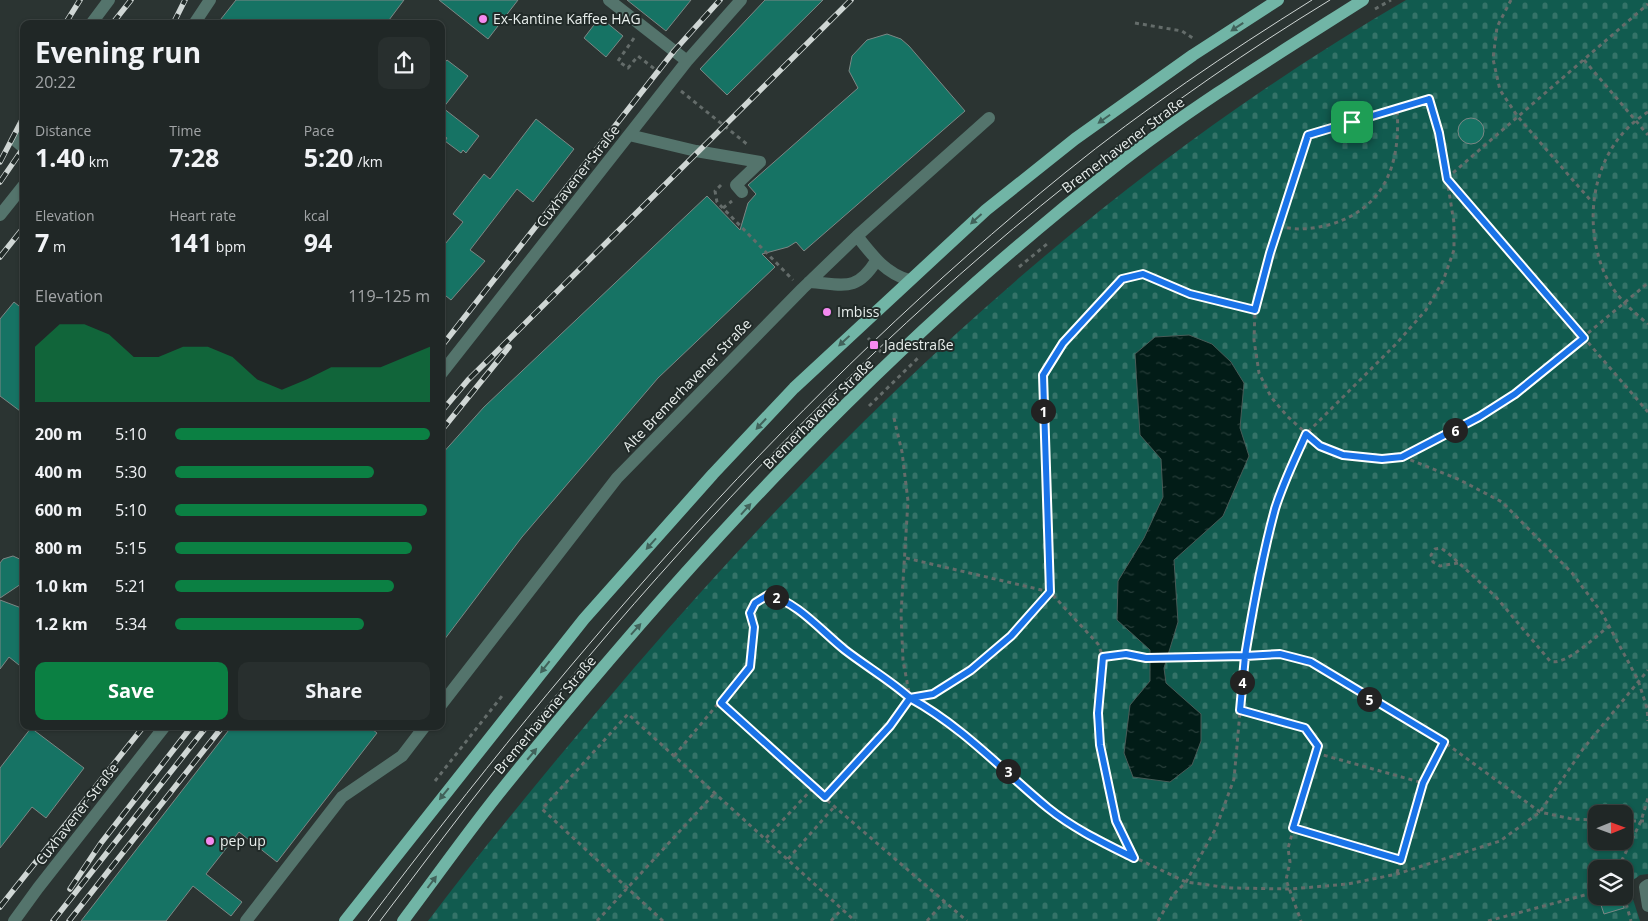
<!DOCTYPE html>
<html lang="en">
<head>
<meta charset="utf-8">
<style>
  :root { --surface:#202726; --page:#282f2e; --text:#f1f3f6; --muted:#a2a5a7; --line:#3d4443; --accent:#0b8043 }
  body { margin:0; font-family:"Open Sans",sans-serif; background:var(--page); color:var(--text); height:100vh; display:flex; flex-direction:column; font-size:19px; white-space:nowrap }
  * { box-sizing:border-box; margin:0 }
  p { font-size:16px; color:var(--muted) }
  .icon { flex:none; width:28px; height:28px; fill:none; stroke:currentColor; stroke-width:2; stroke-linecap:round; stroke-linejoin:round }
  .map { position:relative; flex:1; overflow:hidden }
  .details { position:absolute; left:20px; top:20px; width:425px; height:710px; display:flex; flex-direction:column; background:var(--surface); border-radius:10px; box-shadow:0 1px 4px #0004,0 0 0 1px var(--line) }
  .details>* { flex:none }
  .needle { width:32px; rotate:89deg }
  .fabs { position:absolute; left:1588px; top:805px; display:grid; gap:10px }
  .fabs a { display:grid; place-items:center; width:45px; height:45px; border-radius:10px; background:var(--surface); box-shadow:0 1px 4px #0004,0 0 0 1px var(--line); font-size:25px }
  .pin { position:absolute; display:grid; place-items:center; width:42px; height:42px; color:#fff; margin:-21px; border-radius:10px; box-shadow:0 2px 8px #0006 }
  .km { position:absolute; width:25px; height:25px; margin:-12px; border-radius:50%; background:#222; color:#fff; font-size:14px; line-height:25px; text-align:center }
  .round { display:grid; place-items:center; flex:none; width:52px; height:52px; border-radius:10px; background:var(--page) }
  .headline { display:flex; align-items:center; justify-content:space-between; height:85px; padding:0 15px }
  h1 { font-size:28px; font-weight:700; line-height:38px }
  .figures { display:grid; grid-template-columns:repeat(3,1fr); gap:8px; height:85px; padding:5px 15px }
  .figures div { display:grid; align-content:center }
  .figures b { font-size:25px; font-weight:700 }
  .figures small { font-size:14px; font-weight:400 }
  .figures p { font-size:14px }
  .chart { height:140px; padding:10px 15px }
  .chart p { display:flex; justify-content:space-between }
  .chart svg { width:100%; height:90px; margin-top:5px; fill:var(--accent); opacity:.7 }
  .cta { display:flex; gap:10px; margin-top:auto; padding:10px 15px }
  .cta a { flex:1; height:58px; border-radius:10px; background:var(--accent); color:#fff; font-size:20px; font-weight:700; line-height:58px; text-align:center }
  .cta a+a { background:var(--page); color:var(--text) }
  ul { padding:0 15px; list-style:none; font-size:16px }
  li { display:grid; grid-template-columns:80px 60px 1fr; align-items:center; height:38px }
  li i { height:12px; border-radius:6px; background:var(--accent) }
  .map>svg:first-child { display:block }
  .cemetery { fill:url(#cemetery-stones); fill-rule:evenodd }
  .water { fill:url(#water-ripples); stroke:#475b57 }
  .building { fill:#167364; stroke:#7d8785 }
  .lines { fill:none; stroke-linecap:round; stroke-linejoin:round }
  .path { stroke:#646c6a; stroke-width:3; stroke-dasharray:4 4; stroke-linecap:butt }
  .minor { stroke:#54746c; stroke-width:12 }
  .major { stroke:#71b5a6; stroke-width:12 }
  .tram { stroke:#cfd6d4; stroke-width:1 }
  .rail-casing { stroke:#cfd6d4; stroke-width:5.5 }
  .rail { stroke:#212a28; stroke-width:4; stroke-dasharray:11; stroke-linecap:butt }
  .oneway { fill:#41625a }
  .route-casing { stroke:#fff; stroke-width:10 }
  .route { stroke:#1a73e8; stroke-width:6 }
  .poi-dot { fill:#f489f0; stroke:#212a28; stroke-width:2 }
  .labels { text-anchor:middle; stroke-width:4; stroke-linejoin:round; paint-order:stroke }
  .poi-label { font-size:14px; fill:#e8eeec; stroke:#212a28; text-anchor:start }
  .street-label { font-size:14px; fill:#e8eeec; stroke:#212a28 }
</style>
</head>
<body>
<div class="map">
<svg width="1648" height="921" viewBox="0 0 1648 921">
  <defs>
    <pattern id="cemetery-stones" width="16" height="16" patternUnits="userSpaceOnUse" patternTransform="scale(1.25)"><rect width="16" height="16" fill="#115b4f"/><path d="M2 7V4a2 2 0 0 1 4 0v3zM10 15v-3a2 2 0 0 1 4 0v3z" fill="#347368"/></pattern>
    <pattern id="water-ripples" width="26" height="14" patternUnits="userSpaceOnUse" patternTransform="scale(1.25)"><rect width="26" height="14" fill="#021c17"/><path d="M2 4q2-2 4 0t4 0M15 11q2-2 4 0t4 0" fill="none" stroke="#273d39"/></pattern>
  </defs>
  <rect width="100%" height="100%" fill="#2b3432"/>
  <path class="cemetery" d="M 1406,0 L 1648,0 L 1648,874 L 1640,875 L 1628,884 L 1640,921 L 428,921 C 494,834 563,751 634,668 C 859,407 1107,174 1406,0 ZM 1596,814 L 1624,814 L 1624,841 L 1596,841 ZM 1596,869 L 1624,869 L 1624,896 L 1596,896 Z"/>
  <path class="water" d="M 1189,335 L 1212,344 L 1231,362 L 1244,383 L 1240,428 L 1249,456 L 1223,516 L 1174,560 L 1178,622 L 1164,668 L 1166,683 L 1201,714 L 1201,741 L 1192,765 L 1170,782 L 1133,777 L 1124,753 L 1130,705 L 1150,681 L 1150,650 L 1117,620 L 1118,581 L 1144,538 L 1163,497 L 1161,459 L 1140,435 L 1135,354 L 1155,337 Z"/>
  <path class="building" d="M 236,0 L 404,0 L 386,24 L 217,24 Z
    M 439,0 L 518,0 L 488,39 Z
    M 627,0 L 691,0 L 666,31 Z
    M 765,0 L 823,0 L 727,95 L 700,69 Z
    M 600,17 L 623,36 L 606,57 L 584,38 Z
    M 887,34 L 901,39 L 909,46 L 965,111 L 804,251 L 796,242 L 788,247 L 762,254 L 775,267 L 658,378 L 522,537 L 441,644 L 441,455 L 484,407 L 707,196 L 740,230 L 748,203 L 756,194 L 748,185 L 858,88 L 849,71 L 852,56 L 867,40 Z
    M 447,60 L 468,76 L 443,108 L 479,136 L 466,153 L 463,150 L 461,153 L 445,141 L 447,138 L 441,134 L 441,67 Z
    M1458 131a13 13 0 1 1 26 0a13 13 0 1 1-26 0Z
    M 536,119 L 574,149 L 533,202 L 517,189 L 470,250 L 485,261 L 451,300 L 441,292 L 441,249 L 463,222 L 453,214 L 484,174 L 490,179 Z
    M 14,302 L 24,310 L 24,414 L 0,396 L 0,319 Z
    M 13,556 L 24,561 L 24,582 L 0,598 L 0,563 L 3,559 Z
    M 0,600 L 24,609 L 24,669 L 9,657 L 0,669 Z
    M 232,726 L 368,726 L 377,733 L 277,862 L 239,832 L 206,874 L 242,902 L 231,916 L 193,886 L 166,921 L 81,921 Z
    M 31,728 L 84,768 L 46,818 L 32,807 L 0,848 L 0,768 Z
    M 1598,896 L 1621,896 L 1624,908 L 1604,914 Z"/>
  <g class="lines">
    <path class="path" d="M 1511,0 L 1497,27 L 1493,59 L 1500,90 L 1518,117 L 1592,202
      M 1375,9 L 1391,0
      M 1135,23 L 1182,31 L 1194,39
      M 634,38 L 618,61 L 628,68 L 638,56 L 661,74
      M 1584,60 L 1648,135
      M 681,91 L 748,145
      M 1648,112 C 1594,145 1581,217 1604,272 C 1613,294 1631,310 1648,324
      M 1447,178 L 1648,4
      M 1447,179 L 1648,412
      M 721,185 L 715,191 L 717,202 L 793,280
      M 723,208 L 732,201
      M 1279,226 C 1298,231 1313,229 1332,224 C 1386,207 1401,162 1397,109
      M 1019,267 L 1047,244
      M 868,338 L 881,352
      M 869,406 L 918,358
      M 894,418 L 902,452 L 908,501 L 901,614 L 903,660 L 910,698
      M 1403,457 L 1458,479 L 1502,502 L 1572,573 L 1602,613 L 1638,680 L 1647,708 L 1648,721
      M 906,558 L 1050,592 L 1098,644 L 1103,657 L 1098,713 L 1100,745 L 1116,821 L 1134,857
      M 1458,563 L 1440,566 L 1433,562 L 1431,555 L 1435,549 L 1441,548 L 1448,553 L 1496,597 L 1550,661 C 1565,667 1596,636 1609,626
      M 1103,657 L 1126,654 L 1146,658 L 1280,654 L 1311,662 L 1444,742 L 1540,812 L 1572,819 L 1596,820
      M 721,703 L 813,788 L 967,921
      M 1239,710 L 1305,728 L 1318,746 L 1288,848 L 1290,862 L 1286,880 L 1301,921
      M 1316,753 L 1423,783
      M 674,756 L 749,667 L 754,627 L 750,613 L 755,603 L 768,595 L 785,599 L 846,651 L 983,749 L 1049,808 L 1090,836 L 1186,882 L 1231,888 L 1291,889 L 1348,884 L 1397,874 L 1500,841 L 1540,812 L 1583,749 L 1648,670
      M 435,781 L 502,696
      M 825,797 L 890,726 L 910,698 L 933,694 L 971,670 L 1011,636 L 1050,592 L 1043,375 L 1063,343 L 1122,279 L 1143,274 L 1190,294 L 1255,309
      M 1624,821 L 1648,821
      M 1293,828 L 1401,860
      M 766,838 L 813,788
      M 788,859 L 835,806
      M 1621,869 L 1622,860 L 1641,821 L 1648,798
      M 1397,873 L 1423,783 L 1444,742
      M 1624,896 L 1631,921
      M 597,921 L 714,794
      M 663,921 L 542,809 L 628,714 L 855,921
      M 831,921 L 842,909
      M 927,921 L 945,901
      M 1158,921 L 1173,895 L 1186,882 L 1216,828 L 1234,779 L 1245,656 L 1254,602 L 1275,509 L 1284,485 L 1306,434 L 1396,344 L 1426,310 L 1443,281 L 1454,250 L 1454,223 L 1447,179 L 1439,133 L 1429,99 L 1307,135 L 1270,253 L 1255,309 L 1254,340 L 1259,373 L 1271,397 L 1287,416 L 1320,446 L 1343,455 L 1382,459 L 1402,457 L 1479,417 L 1515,394 L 1648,283
      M 1488,921 L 1596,892"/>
    <path class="minor" d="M 609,0 L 687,61
      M 91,24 L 109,0
      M 194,24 L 210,0
      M 24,127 L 16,141 L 24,148
      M 629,135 L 696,151 L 760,162
      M 742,192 L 736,185 L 760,162
      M 0,215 L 24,185
      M 857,236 C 872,255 885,273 909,280
      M 809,282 C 843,284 856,293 876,261
      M 441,374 L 687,61 L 741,0
      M 441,705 L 617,478 L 802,289 L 857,236 L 989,118
      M 1648,885 L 1645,887 L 1648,906
      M 14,921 L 38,888 L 165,726
      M 246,921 L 342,797 L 402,756 L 425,726"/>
    <path class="major" d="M 345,921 L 584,619 L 713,474 L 794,388 L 986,210 L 1075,139 L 1193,55 L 1278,0
      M 403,921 C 437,876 469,830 504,787 C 685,562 884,347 1112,169 C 1191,107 1278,54 1363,0"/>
    <path class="tram" d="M 368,921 C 577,645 796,391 1066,172 C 1144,109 1227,53 1312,0
      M 380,921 C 419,870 458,817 498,767 C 734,471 1005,198 1330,0"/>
    <g class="rail-casing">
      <path id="rail" d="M 65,24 L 80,0
        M 112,24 L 131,0
        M 173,24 L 185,0
        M 0,162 L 24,116
        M 0,182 L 24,147
        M 0,257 L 24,227
        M 441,347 L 674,51 L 720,0
        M 441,412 L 468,380 L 851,0
        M 441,431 L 509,347
        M 70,889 L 101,843 L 192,726
        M 0,907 L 144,726
        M 53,921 L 207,726
        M 69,921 L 223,726"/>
    </g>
    <use href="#rail" class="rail"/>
  </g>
  <defs><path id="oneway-solid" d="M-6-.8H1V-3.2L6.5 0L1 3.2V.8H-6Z" transform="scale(1.25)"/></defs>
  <g class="oneway">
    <use href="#oneway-solid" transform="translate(1237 27) rotate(147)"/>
    <use href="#oneway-solid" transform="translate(1104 119) rotate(145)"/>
    <use href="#oneway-solid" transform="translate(976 219) rotate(138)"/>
    <use href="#oneway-solid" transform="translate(844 341) rotate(137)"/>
    <use href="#oneway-solid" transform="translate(761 424) rotate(133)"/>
    <use href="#oneway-solid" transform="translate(746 509) rotate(-48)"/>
    <use href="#oneway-solid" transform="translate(651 544) rotate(132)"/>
    <use href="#oneway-solid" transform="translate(636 629) rotate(-48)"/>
    <use href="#oneway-solid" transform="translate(545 667) rotate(128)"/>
    <use href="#oneway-solid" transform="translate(532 754) rotate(-50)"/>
    <use href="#oneway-solid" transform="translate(444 794) rotate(129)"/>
    <use href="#oneway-solid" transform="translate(432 882) rotate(-53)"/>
  </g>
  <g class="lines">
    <g class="route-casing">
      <path id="route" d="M 1352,122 L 1308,135 L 1270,253 L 1255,310 L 1190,294 L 1143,274 L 1122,279 L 1063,343 L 1043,375 L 1050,592 L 1011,636 L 971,670 L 933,694 L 910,698 C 890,680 867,667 845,650 C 821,631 798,602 768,595 L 755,603 L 750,613 L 754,627 L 750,667 L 721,703 L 825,797 L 890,726 L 910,698 C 963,727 1002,770 1048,808 C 1074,829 1104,843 1134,858 L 1116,821 L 1100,745 L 1098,713 L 1103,657 L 1126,654 L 1146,658 L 1245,656 L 1240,710 L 1305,728 L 1318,746 L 1293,828 L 1401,860 L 1423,783 L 1444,742 L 1311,662 L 1280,654 L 1245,656 C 1253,607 1262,557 1275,509 C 1283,483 1295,459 1306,434 L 1320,446 L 1343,455 L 1382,459 L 1402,457 L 1479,417 L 1515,394 L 1584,338 L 1447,179 L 1439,133 L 1429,99 L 1352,122"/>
    </g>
    <use href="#route" class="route"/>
  </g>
  <g class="poi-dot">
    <circle cx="483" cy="19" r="5"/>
    <circle cx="827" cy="312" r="5"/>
    <rect x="869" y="340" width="10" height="10" rx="2.5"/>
    <circle cx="210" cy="841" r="5"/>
  </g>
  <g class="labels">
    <g class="poi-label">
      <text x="493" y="24">Ex-Kantine Kaffee HAG</text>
      <text x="837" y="317">Imbiss</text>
      <text x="884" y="350">Jadestraße</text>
      <text x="220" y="846">pep up</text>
    </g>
    <g class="street-label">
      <text transform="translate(1123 145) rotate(-37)" y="5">Bremerhavener Straße</text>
      <text transform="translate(578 176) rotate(-52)" y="5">Cuxhavener Straße</text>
      <text transform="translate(687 385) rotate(-46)" y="5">Alte Bremerhavener Straße</text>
      <text transform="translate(818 414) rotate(-45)" y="5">Bremerhavener Straße</text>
      <text transform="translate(545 715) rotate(-50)" y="5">Bremerhavener Straße</text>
      <text transform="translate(77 814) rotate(-52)" y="5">Cuxhavener Straße</text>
    </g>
  </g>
</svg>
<div class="fabs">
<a><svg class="needle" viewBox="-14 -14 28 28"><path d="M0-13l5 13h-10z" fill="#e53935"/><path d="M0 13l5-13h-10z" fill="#a2a5a7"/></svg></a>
<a><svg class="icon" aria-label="layers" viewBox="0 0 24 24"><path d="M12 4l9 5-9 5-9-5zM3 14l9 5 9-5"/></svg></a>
</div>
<div class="pin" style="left:1352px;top:122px;background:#1e9e55"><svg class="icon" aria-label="arrive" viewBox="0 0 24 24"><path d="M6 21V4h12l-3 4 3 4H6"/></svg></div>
<b class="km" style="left:1043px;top:411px">1</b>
<b class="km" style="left:776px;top:597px">2</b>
<b class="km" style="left:1008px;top:771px">3</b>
<b class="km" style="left:1242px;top:682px">4</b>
<b class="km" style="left:1369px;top:699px">5</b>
<b class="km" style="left:1455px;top:430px">6</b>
<section class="details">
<div class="headline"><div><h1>Evening run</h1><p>20:22</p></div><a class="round"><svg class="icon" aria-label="share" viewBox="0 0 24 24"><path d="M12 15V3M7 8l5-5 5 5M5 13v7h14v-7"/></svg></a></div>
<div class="figures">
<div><p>Distance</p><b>1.40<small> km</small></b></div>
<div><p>Time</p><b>7:28</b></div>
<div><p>Pace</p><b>5:20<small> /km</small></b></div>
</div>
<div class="figures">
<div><p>Elevation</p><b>7<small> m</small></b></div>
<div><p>Heart rate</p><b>141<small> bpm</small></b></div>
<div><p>kcal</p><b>94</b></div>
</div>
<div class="chart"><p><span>Elevation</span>119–125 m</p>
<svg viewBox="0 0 160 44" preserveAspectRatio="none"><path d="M0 44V17L10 6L20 6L30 11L40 22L50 22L60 17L70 17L80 22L90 33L100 38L110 33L120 27L130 27L140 27L150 22L160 17V44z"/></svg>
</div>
<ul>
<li><b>200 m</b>5:10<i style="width:100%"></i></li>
<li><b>400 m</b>5:30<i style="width:78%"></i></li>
<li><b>600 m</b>5:10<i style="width:99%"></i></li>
<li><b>800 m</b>5:15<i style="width:93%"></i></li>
<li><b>1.0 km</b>5:21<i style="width:86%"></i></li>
<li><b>1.2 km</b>5:34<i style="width:74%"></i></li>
</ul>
<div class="cta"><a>Save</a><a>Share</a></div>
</section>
</div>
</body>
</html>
